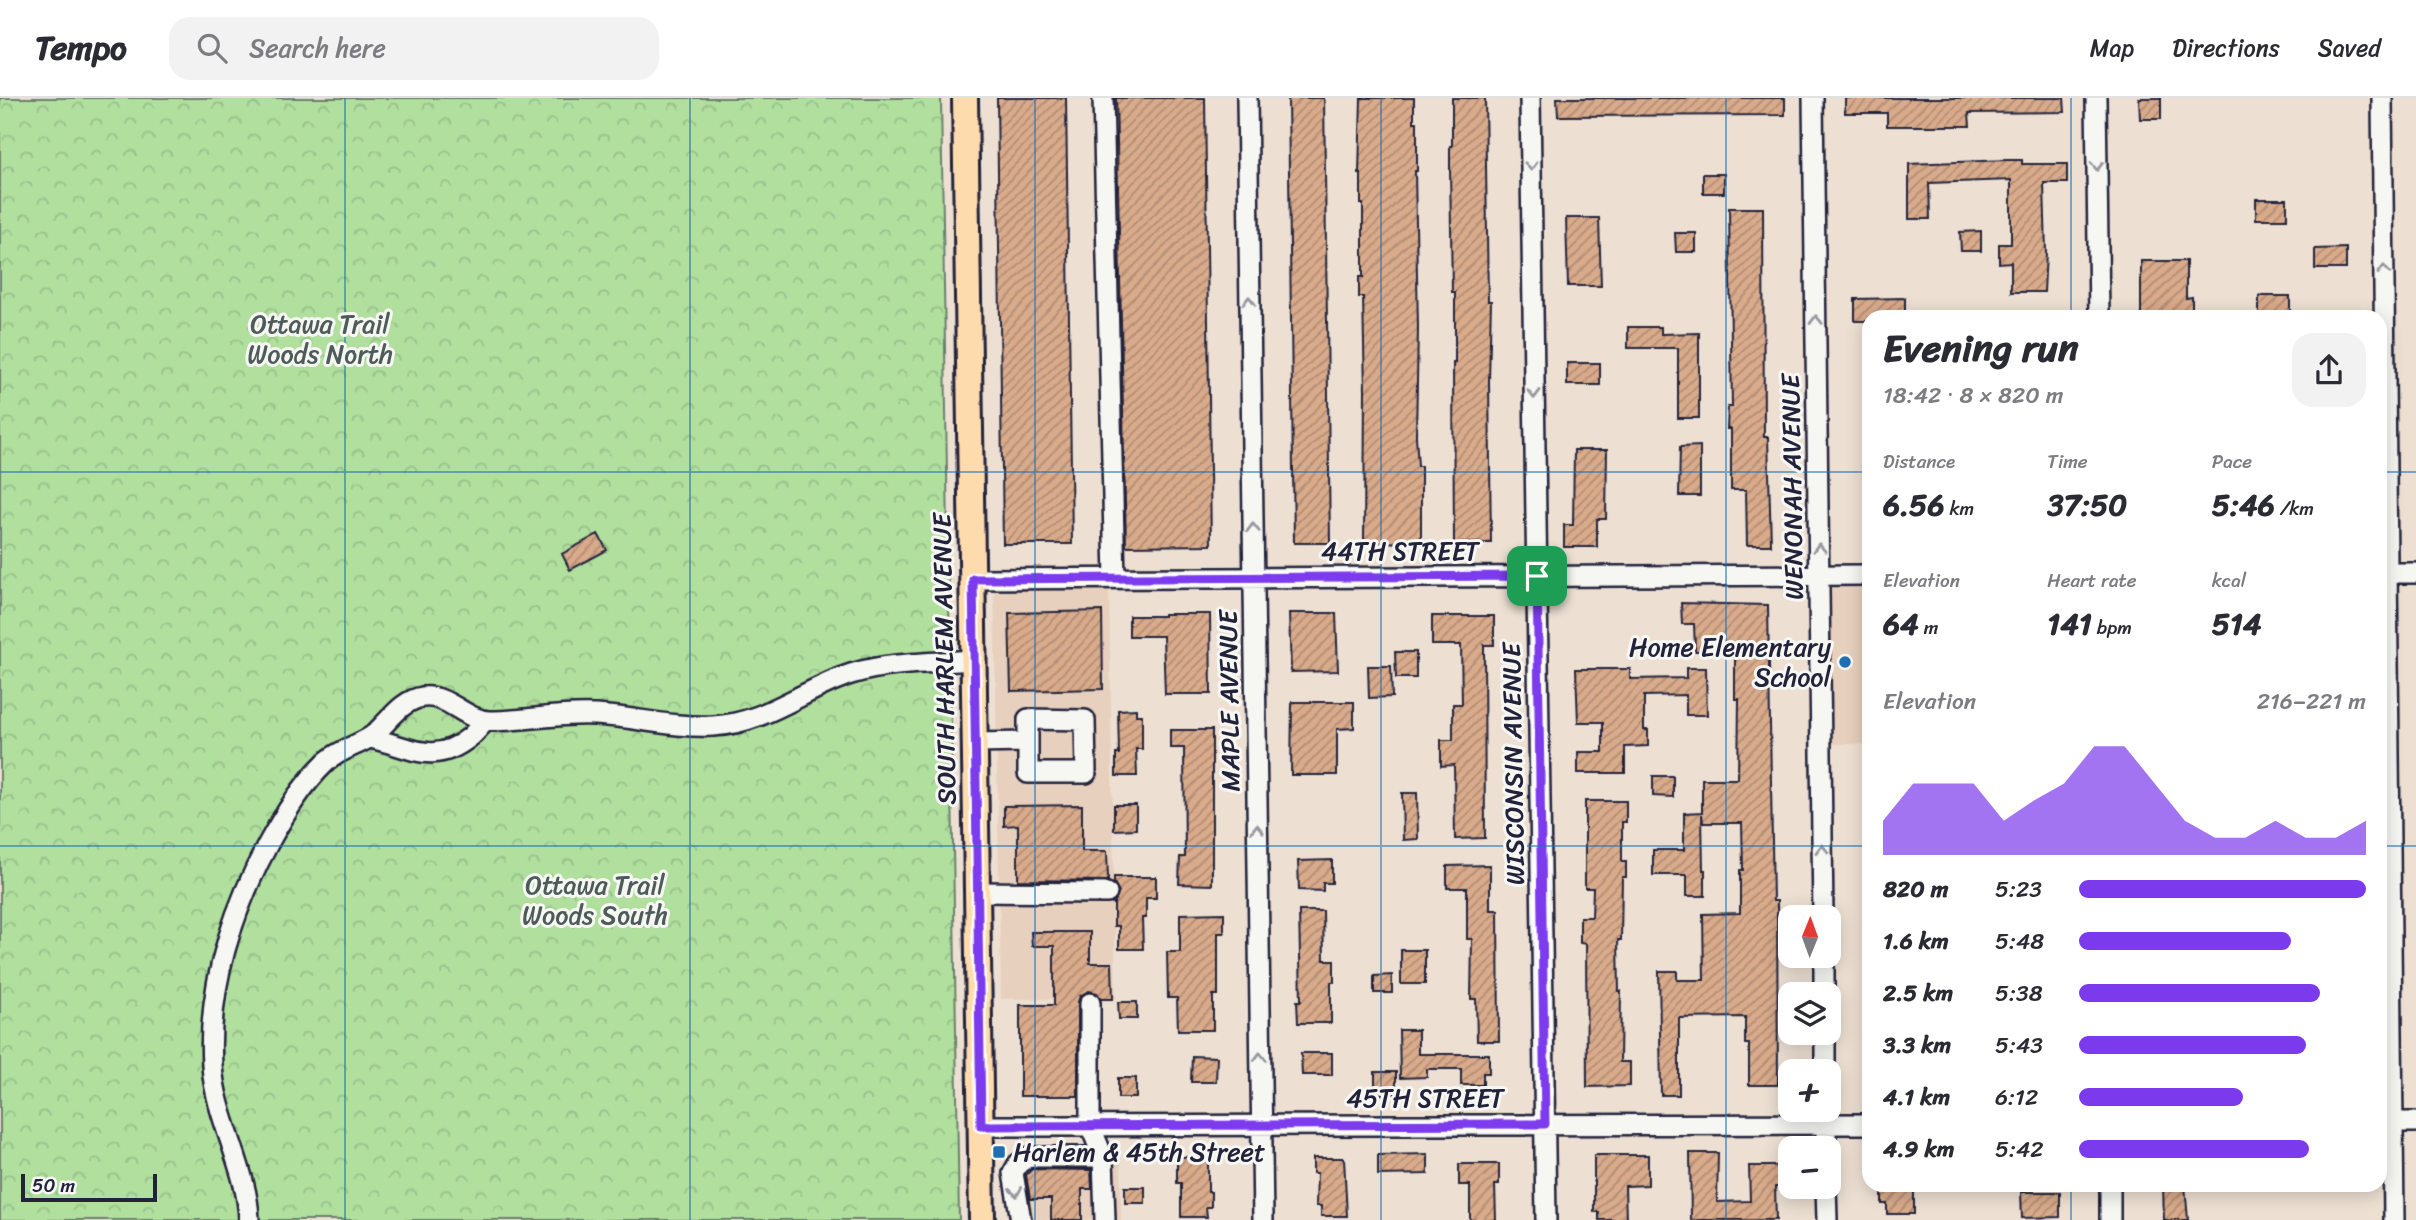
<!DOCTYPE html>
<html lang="en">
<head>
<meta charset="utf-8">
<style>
  :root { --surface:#fff; --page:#f2f2f3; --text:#2b2b33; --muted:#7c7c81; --line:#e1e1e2; --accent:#7c3aed }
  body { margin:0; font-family:Sriracha,sans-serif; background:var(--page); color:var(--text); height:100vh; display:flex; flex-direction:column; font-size:26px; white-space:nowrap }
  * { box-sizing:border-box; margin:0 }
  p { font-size:23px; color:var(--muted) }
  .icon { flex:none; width:38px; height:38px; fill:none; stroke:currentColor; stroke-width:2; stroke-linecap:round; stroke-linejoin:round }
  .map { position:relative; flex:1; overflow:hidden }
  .panel { position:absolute; left:1862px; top:212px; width:525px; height:882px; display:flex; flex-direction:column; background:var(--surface); border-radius:21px; box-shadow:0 4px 18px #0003 }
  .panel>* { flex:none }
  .needle { width:46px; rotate:1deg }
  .buttons { position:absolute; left:1778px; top:807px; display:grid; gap:14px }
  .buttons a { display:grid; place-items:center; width:63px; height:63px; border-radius:14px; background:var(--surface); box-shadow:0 4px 18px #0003; font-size:35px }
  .scale { position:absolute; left:21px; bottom:18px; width:136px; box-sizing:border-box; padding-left:7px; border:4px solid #22223b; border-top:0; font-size:19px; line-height:24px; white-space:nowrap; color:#22223b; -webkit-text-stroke:5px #f6f6f2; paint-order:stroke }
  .pin { position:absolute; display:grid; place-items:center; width:60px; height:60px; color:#fff; margin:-30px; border-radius:14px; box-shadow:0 4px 10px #0006 }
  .round { display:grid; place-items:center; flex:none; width:74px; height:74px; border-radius:21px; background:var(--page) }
  .overview { display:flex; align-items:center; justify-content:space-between; height:119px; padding:0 21px }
  h1 { font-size:38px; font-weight:700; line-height:52px }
  .metrics { display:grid; grid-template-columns:repeat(3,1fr); gap:10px; height:119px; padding:7px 21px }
  .metrics div { display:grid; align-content:center }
  .metrics b { font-size:30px; font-weight:700 }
  .metrics small { font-size:19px; font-weight:400 }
  .metrics p { font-size:19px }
  .chart { height:196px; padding:14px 21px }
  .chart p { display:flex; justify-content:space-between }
  .chart svg { width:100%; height:126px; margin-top:7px; fill:var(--accent); opacity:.7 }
  ul { padding:0 21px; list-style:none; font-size:23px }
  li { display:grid; grid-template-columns:112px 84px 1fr; align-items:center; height:52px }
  li i { height:18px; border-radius:9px; background:var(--accent) }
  header { display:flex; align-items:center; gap:42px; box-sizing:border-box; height:98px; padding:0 35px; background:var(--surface); border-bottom:2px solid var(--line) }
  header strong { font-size:33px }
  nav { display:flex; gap:38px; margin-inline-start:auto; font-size:24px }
  .search { width:490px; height:63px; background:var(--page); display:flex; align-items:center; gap:18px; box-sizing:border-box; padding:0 24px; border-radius:21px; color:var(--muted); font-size:26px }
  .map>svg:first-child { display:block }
  .built { fill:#e7d0bd }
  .park { fill:url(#park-crowns); stroke:#69806c; stroke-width:2 }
  .building { fill:url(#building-hatch); stroke:#22223b; stroke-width:2 }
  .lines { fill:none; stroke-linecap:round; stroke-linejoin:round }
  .minor-casing { stroke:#22223b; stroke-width:24 }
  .major-casing { stroke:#22223b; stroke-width:30 }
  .minor { stroke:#f6f6f2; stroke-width:19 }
  .major { stroke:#fedbac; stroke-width:24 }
  .oneway { stroke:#9797a0 }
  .route-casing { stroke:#fff; stroke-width:14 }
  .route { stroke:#7c3aed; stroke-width:9 }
  .grid { fill:none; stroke:#1f6fb2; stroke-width:2; stroke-opacity:0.55 }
  .poi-dot { fill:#1f6fb2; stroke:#f6f6f2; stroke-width:2.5 }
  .labels { text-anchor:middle; stroke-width:6; stroke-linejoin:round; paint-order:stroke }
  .park-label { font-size:26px; fill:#4d5b59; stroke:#f6f6f2 }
  .street-label { font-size:26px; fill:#22223b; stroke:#f6f6f2 }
  .poi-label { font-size:26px; fill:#22223b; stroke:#f6f6f2; text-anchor:end }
</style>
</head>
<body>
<header>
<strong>Tempo</strong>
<div class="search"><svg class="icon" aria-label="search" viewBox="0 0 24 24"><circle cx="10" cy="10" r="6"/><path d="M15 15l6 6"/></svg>Search here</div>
<nav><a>Map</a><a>Directions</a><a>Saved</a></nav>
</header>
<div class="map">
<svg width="2416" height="1122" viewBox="0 0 2416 1122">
  <defs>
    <pattern id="park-crowns" width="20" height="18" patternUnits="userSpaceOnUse" patternTransform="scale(1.75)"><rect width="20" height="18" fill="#b0df9e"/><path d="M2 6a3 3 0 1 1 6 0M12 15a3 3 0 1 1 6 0" fill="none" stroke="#97bf89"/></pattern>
    <pattern id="building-hatch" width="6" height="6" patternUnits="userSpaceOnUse" patternTransform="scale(1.75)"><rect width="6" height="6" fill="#d9ab8b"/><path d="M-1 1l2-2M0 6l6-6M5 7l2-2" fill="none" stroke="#b08b73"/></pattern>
  </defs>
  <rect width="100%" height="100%" fill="#ede0d3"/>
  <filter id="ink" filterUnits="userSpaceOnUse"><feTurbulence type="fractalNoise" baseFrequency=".0143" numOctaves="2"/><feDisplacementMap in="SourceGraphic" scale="14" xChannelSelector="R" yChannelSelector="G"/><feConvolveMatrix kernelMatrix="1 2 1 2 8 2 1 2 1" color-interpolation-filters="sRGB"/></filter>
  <g filter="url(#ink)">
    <path class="built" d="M 1869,481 L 1869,646 L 1822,646 L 1821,482 Z
      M 994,487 L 1109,490 L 1116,901 L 1001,901 Z
      M 1009,1056 L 1121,1057 L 1121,1122 L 1009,1122 Z"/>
    <path class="park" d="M 0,0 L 941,0 L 959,1122 L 0,1122 Z"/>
    <path class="building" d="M 997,0 L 1066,0 L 1072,446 L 1003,446 Z
      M 1116,0 L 1205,0 L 1211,447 L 1126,448 Z
      M 1288,0 L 1324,0 L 1330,445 L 1294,445 Z
      M 1361,0 L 1414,0 L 1414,24 L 1417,24 L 1417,73 L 1415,73 L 1418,230 L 1416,338 L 1418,368 L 1421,368 L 1421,445 L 1364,444 L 1365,293 L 1363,199 L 1359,199 L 1359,179 L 1363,179 L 1363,106 L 1361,106 L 1361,76 L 1359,76 Z
      M 1452,0 L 1485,0 L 1488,203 L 1491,203 L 1489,283 L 1491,445 L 1454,445 L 1453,265 L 1455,265 L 1455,194 L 1452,194 L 1450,70 L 1450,48 L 1452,48 Z
      M 1557,0 L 1785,0 L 1785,17 L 1558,18 Z
      M 1845,0 L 2064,0 L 2065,14 L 1969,15 L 1970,28 L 1887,28 L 1887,15 L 1845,15 Z
      M 2139,0 L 2161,0 L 2161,21 L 2140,21 Z
      M 2007,62 L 2022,62 L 2022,66 L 2067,66 L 2067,85 L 2044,85 L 2046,154 L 2044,194 L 2011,194 L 2011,164 L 1999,165 L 1999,146 L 2011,146 L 2011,82 L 1929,85 L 1930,121 L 1909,121 L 1909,66 Z
      M 1703,76 L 1724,76 L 1724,95 L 1703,95 Z
      M 2256,101 L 2287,101 L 2287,121 L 2256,121 Z
      M 1729,110 L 1763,110 L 1764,339 L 1768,339 L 1771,447 L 1747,447 L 1746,392 L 1731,392 L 1731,331 L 1727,331 L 1728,309 L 1732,309 Z
      M 1566,120 L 1599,120 L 1601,188 L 1568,188 Z
      M 1981,133 L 1981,153 L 1961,153 L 1960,134 Z
      M 1675,135 L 1696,135 L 1696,154 L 1676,154 Z
      M 2346,150 L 2346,171 L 2315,171 L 2315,151 Z
      M 2141,163 L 2186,163 L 2186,200 L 2192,199 L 2192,219 L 2141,219 Z
      M 2259,198 L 2290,198 L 2290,218 L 2259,218 Z
      M 1905,200 L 1905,219 L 1869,219 L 1869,223 L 1855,223 L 1855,201 Z
      M 1628,229 L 1661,229 L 1661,236 L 1699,235 L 1699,320 L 1678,320 L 1678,250 L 1628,250 Z
      M 1567,265 L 1600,265 L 1600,287 L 1567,287 Z
      M 1700,348 L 1700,398 L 1679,398 L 1680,349 Z
      M 1574,352 L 1607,352 L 1606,421 L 1597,421 L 1597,449 L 1564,449 L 1564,427 L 1573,427 Z
      M 598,436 L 607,452 L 570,472 L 562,456 Z
      M 1681,505 L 1768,507 L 1773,803 L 1777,803 L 1778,987 L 1749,987 L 1749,946 L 1745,946 L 1745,919 L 1679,920 L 1679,997 L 1661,997 L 1659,873 L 1677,873 L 1677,882 L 1704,882 L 1703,816 L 1740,815 L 1740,772 L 1743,772 L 1742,725 L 1703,725 L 1702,716 L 1703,772 L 1705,772 L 1705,798 L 1687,798 L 1687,777 L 1653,777 L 1653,752 L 1684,752 L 1684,715 L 1702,714 L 1702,681 L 1738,681 L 1739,601 L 1735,601 L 1735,553 L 1695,553 L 1694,526 L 1682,526 Z
      M 1102,513 L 1103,591 L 1011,593 L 1009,515 Z
      M 1289,515 L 1336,515 L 1338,573 L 1291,574 Z
      M 1164,516 L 1210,516 L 1211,596 L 1165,596 L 1163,538 L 1129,538 L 1129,518 L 1164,518 Z
      M 1432,518 L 1494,518 L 1494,547 L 1484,547 L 1485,740 L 1455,741 L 1454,667 L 1441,668 L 1441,642 L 1453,642 L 1453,606 L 1462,606 L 1461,547 L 1432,547 Z
      M 1395,554 L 1416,554 L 1416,580 L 1396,580 Z
      M 1368,568 L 1391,568 L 1392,599 L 1369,600 Z
      M 1686,570 L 1706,570 L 1707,617 L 1686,617 L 1686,597 L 1644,598 L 1644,632 L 1648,632 L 1648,648 L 1625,649 L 1625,675 L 1578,675 L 1578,654 L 1603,654 L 1603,624 L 1578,624 L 1576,571 L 1630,571 L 1630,581 L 1686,580 Z
      M 1292,604 L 1354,604 L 1354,630 L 1337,631 L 1337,677 L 1291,677 Z
      M 1136,611 L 1136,617 L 1142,617 L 1142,651 L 1136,651 L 1137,678 L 1116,678 L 1116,656 L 1119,656 L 1118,612 Z
      M 1170,632 L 1212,632 L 1212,787 L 1179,786 L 1180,759 L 1185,759 L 1184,650 L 1170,650 Z
      M 1653,678 L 1673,678 L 1673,699 L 1653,698 Z
      M 1402,695 L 1417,695 L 1418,741 L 1403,742 Z
      M 1585,703 L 1626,703 L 1626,724 L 1622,724 L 1622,764 L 1626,764 L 1626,779 L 1622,779 L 1621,842 L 1618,842 L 1619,893 L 1621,893 L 1620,964 L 1630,964 L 1630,988 L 1587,989 L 1586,846 L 1580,845 L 1580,819 L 1592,819 L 1593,790 L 1585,790 Z
      M 1082,707 L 1082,753 L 1107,753 L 1108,783 L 1018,782 L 1018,727 L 1004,728 L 1004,708 Z
      M 1114,707 L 1136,707 L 1136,731 L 1114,732 Z
      M 1332,762 L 1332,785 L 1323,785 L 1323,793 L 1299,792 L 1298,763 Z
      M 1490,767 L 1490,812 L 1498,812 L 1499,943 L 1477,943 L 1476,901 L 1471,901 L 1472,841 L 1467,841 L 1467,790 L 1447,790 L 1447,768 Z
      M 1114,779 L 1156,779 L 1156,800 L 1146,800 L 1146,820 L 1142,820 L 1143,851 L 1119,851 L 1119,828 L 1114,828 L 1114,805 L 1119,794 L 1114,785 Z
      M 1299,813 L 1323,813 L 1324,862 L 1334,862 L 1334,884 L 1331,884 L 1331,925 L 1298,925 L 1297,903 L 1301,903 Z
      M 1224,815 L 1224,835 L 1218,835 L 1218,897 L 1213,897 L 1213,932 L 1178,932 L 1177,900 L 1168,900 L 1167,854 L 1180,854 L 1180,816 Z
      M 1031,834 L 1090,834 L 1090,865 L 1112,865 L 1113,901 L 1101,901 L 1097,895 L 1089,893 L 1080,898 L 1078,904 L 1078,998 L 1020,998 L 1020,907 L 1054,907 L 1054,848 L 1032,848 Z
      M 1401,852 L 1425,852 L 1425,886 L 1401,886 Z
      M 1392,877 L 1392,895 L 1374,895 L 1374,878 Z
      M 1118,904 L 1137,904 L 1137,921 L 1119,921 Z
      M 1399,932 L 1418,932 L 1418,956 L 1489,956 L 1489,975 L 1483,975 L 1483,987 L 1461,987 L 1461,971 L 1427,971 L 1427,979 L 1400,980 Z
      M 1301,955 L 1332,955 L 1332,977 L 1302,977 Z
      M 1192,958 L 1217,959 L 1216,984 L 1191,984 Z
      M 1375,974 L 1396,974 L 1396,996 L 1375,996 Z
      M 1118,980 L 1136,980 L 1136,1000 L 1118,1000 Z
      M 1690,1055 L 1718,1055 L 1717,1104 L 1750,1103 L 1749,1068 L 1790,1068 L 1790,1089 L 1775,1089 L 1776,1122 L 1691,1122 Z
      M 1428,1056 L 1428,1076 L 1378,1077 L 1378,1057 Z
      M 1594,1057 L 1648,1057 L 1648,1087 L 1625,1088 L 1626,1122 L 1599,1122 L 1599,1114 L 1594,1114 Z
      M 1177,1059 L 1208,1059 L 1208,1094 L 1211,1094 L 1211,1109 L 1206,1109 L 1207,1119 L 1181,1119 L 1181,1085 L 1177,1085 Z
      M 1313,1060 L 1344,1060 L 1347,1118 L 1321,1118 L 1321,1108 L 1316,1108 L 1317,1075 L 1313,1075 Z
      M 1459,1066 L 1499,1066 L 1499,1087 L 1495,1087 L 1496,1122 L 1470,1122 L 1470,1087 L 1459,1087 Z
      M 1032,1071 L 1091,1072 L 1092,1091 L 1082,1091 L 1082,1122 L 1051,1122 L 1051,1101 L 1030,1101 L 1026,1077 Z
      M 2163,1087 L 2185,1087 L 2188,1122 L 2164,1122 Z
      M 1125,1089 L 1145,1089 L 1145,1105 L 1125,1105 Z
      M 1882,1091 L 1914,1091 L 1914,1116 L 1887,1116 L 1887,1106 L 1882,1106 Z
      M 2021,1094 L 2060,1094 L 2060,1119 L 2022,1120 Z"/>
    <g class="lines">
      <g class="minor-casing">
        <path id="minor" d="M 1103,0 L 1115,480
          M 1247,0 L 1263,1122
          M 1530,0 L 1546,1122
          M 1813,0 L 1823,819
          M 2096,0 L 2099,219
          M 2382,0 L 2394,1122
          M 2380,475 L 2416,475
          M 973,481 L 1869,477
          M 1028,621 L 1085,622 L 1086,675 L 1028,675 Z
          M 369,640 C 408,647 432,670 470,639 C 476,634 480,628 486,623
          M 975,645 L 1028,644
          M 977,794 L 1107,795
          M 1824,858 L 1824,896
          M 1090,905 L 1090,1027 L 1103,1059 L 1105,1122
          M 1825,934 L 1825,973
          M 1826,1012 L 1826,1050
          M 2382,1024 L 2416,1024
          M 981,1028 L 1869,1026
          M 2110,1087 L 2110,1122
          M 1826,1088 L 1827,1122
          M 249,1122 C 248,1072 215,1019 212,967 C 207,888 232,814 268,746 C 284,717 302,687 326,664 C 342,650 357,648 372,638 C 388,625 401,602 423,599 C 448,596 465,622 489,623 C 524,623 559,615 595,617 C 635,619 673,630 713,628 C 764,626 804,591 851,576 C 890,564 934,565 974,562
          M 1021,1122 L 1013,1075 L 1018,1066 L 1028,1059 L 1103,1059"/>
      </g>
      <g class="major-casing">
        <path id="major" d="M 965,0 L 982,1122"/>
      </g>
      <use href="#minor" class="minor"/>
      <use href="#major" class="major"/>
    </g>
    <defs><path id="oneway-chevron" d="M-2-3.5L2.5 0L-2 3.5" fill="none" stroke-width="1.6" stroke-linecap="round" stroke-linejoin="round" transform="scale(1.75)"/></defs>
    <g class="oneway">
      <use href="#oneway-chevron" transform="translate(1531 68) rotate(89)"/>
      <use href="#oneway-chevron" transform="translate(2097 68) rotate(89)"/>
      <use href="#oneway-chevron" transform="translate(2384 172) rotate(-91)"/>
      <use href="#oneway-chevron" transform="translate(1249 203) rotate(-91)"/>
      <use href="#oneway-chevron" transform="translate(1816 222) rotate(-91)"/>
      <use href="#oneway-chevron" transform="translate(1534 296) rotate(89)"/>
      <use href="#oneway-chevron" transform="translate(1253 430) rotate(-91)"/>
      <use href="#oneway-chevron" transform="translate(1819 450) rotate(-91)"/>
      <use href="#oneway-chevron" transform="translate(1257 731) rotate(-91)"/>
      <use href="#oneway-chevron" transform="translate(1822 751) rotate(-91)"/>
      <use href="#oneway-chevron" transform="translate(1260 959) rotate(-91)"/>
      <use href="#oneway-chevron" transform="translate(1016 1094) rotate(81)"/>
    </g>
  </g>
  <g class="lines" filter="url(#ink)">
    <g class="route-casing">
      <path id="route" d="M 1537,478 L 1545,1026 L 981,1028 L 973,481 Z"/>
    </g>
    <use href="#route" class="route"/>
  </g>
  <path class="grid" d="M 345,0 L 345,1122M 690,0 L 690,1122M 1035,0 L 1035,1122M 1381,0 L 1381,1122M 1726,0 L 1726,1122M 2071,0 L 2071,219M 0,374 L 1869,374M 2380,374 L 2416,374M 0,748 L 1869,748M 2380,748 L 2416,748M 2071,1087 L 2071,1122"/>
  <g class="poi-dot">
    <circle cx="1845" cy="564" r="7"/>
    <rect x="992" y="1047" width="14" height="14" rx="3.5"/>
  </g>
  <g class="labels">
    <g class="park-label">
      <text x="320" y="235">Ottawa Trail<tspan x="320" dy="30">Woods North</tspan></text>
      <text x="595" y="796">Ottawa Trail<tspan x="595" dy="30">Woods South</tspan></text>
    </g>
    <g class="street-label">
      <text transform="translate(1792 389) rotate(-91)" y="9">WENONAH AVENUE</text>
      <text x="1400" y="462">44TH STREET</text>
      <text transform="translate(944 561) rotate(-91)" y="9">SOUTH HARLEM AVENUE</text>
      <text transform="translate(1229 603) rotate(-91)" y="9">MAPLE AVENUE</text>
      <text transform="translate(1513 666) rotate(-91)" y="9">WISCONSIN AVENUE</text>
      <text x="1425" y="1009">45TH STREET</text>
    </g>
    <g class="poi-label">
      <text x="1831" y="558">Home Elementary<tspan x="1831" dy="30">School</tspan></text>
      <text x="1013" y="1063" text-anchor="start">Harlem &amp; 45th Street</text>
    </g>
  </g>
</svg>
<div class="buttons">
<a><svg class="needle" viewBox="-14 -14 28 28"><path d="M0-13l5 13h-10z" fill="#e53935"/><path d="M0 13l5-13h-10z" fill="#7c7c81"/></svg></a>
<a><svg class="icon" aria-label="layers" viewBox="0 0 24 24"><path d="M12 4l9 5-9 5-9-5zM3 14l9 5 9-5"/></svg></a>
<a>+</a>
<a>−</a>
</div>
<div class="scale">50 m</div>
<div class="pin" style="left:1537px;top:478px;background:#1e9e55"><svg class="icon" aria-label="arrive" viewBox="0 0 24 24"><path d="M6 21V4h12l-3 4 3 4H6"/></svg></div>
<section class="panel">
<div class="overview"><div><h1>Evening run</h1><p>18:42 · 8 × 820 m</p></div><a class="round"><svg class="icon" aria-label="share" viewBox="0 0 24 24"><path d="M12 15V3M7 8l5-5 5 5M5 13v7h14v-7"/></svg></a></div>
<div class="metrics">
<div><p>Distance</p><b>6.56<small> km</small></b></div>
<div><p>Time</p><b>37:50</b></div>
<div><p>Pace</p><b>5:46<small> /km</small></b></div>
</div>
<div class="metrics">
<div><p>Elevation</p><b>64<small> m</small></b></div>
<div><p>Heart rate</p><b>141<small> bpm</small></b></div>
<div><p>kcal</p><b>514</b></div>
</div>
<div class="chart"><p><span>Elevation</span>216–221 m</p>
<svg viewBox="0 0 160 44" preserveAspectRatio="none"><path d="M0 44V32L10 19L20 19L30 19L40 32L50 25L60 19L70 6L80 6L90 19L100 32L110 38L120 38L130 32L140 38L150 38L160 32V44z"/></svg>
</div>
<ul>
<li><b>820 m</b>5:23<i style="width:100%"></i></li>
<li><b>1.6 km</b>5:48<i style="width:74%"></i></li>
<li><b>2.5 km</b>5:38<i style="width:84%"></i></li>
<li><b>3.3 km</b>5:43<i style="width:79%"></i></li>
<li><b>4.1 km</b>6:12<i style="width:57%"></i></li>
<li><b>4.9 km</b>5:42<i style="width:80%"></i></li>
</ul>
</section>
</div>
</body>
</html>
